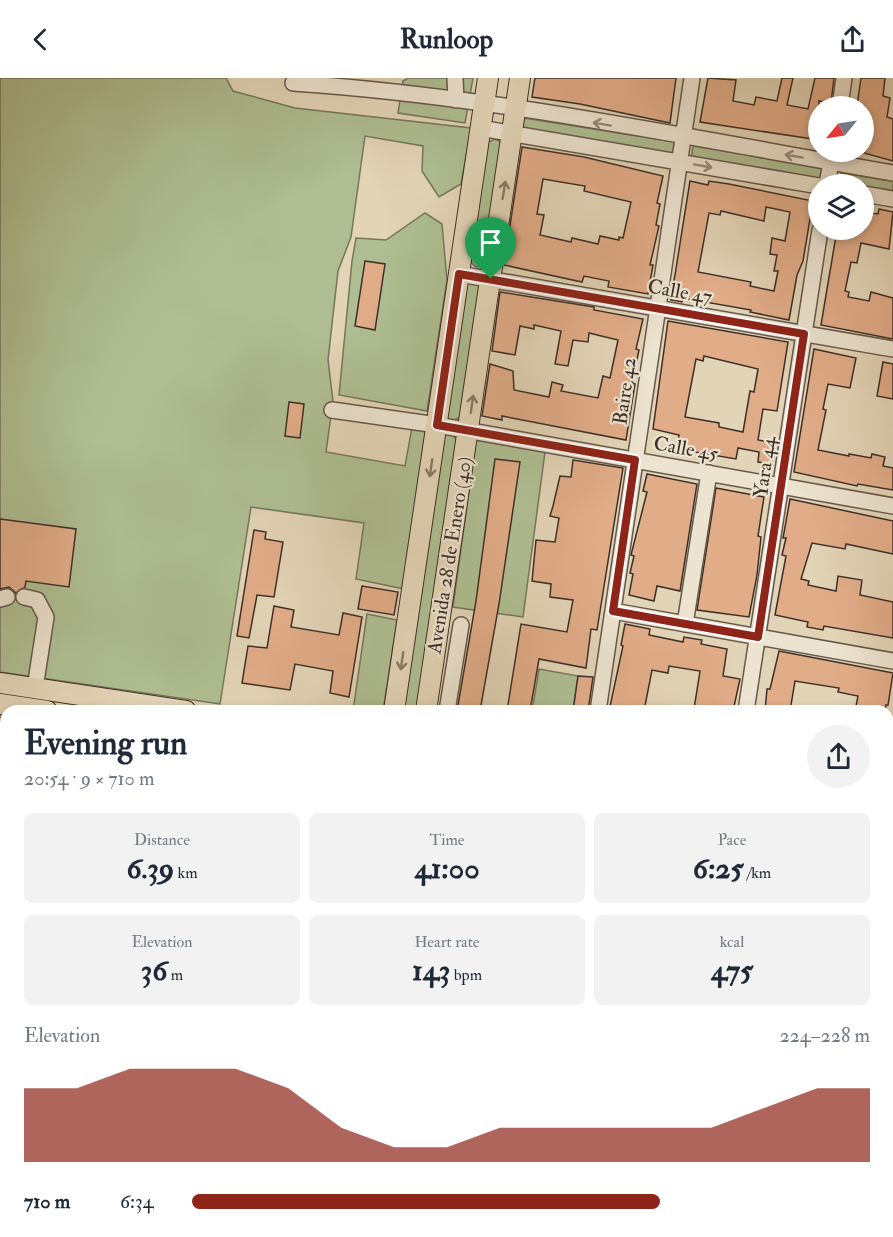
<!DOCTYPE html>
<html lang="en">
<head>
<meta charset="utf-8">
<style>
  :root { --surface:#fff; --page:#f2f2f3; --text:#1f2937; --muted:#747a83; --accent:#8f2418 }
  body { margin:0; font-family:"IM FELL Double Pica",serif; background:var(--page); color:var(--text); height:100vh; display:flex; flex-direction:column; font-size:22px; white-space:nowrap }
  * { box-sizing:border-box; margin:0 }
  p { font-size:20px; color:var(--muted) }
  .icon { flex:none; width:33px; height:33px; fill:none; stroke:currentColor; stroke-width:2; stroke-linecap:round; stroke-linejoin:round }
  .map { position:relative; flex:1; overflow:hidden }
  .details { position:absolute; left:0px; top:627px; width:894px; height:532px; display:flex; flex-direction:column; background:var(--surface); border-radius:18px 18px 0 0; box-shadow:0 3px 9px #0003 }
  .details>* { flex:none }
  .needle { width:39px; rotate:240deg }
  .tools { position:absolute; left:808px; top:18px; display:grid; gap:12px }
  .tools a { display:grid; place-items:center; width:66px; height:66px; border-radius:50%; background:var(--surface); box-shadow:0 3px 9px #0003; font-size:30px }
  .pin { position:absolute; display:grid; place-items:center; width:51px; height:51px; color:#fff; margin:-62px -26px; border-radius:50% 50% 50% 0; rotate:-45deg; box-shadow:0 0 6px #0007 }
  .pin .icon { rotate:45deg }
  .round { display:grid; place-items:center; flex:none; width:63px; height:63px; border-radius:32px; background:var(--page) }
  .summary { display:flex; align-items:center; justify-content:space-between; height:102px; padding:0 24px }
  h1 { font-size:33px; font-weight:800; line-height:45px }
  .figures { display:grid; grid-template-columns:repeat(3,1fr); gap:9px; height:102px; padding:6px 24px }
  .figures div { display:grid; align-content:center; border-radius:9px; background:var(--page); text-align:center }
  .figures b { font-size:30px; font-weight:800 }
  .figures small { font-size:16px; font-weight:400 }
  .figures p { font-size:16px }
  .chart { height:168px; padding:12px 24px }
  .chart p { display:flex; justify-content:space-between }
  .chart svg { width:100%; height:108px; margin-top:6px; fill:var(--accent); opacity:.7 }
  ul { padding:0 24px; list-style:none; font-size:20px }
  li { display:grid; grid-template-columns:96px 72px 1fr; align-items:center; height:45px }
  li i { height:15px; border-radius:8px; background:var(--accent) }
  header { display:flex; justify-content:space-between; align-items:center; height:78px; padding:0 24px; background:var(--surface); font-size:27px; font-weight:800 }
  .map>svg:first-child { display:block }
  .green { fill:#aebe92; stroke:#76765d; stroke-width:1.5 }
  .building { fill:#e1ac88; stroke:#3d2f28; stroke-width:1.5; fill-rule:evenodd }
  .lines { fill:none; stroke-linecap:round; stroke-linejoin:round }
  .minor-casing { stroke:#66584c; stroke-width:18 }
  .major-casing { stroke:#3d2f28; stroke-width:22 }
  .minor { stroke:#ece3d0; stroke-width:15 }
  .major { stroke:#e2d4b6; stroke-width:20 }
  .oneway { stroke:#94897c }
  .oneway2 { stroke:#877968 }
  .route-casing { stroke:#fff; stroke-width:12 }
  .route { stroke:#8f2418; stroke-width:8 }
  .labels { text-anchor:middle; stroke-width:4.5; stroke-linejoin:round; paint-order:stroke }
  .street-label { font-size:20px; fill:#3d2f28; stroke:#ece3d0 }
</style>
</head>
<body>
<header><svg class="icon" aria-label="back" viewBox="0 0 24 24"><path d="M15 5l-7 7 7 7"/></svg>Runloop<svg class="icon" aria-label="share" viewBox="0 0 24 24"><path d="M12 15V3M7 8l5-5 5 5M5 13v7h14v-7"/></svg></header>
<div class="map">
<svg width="893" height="1159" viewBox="0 0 893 1159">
  <rect width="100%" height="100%" fill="#e2d4b6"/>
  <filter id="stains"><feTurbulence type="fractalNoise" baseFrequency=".00333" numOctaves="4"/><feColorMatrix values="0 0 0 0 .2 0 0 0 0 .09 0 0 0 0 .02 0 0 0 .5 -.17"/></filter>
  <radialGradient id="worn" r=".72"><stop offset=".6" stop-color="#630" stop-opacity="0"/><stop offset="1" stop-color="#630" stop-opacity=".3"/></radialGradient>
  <path class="green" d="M 0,0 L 226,0 L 233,13 L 295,30 L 471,50 L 461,106 L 439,119 L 422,93 L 423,68 L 365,58 L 351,159 L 338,193 L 328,282 L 333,323 L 326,374 L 405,388 L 413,344 L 428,346 L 404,511 L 356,501 L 364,445 L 251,429 L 220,626 L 0,594 Z
    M 408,0 L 473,0 L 465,45 L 398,35 L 403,3 Z
    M 524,40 L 675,64 L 673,78 L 522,53 Z
    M 494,61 L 502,64 L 482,188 L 476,189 L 468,182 L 486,66 Z
    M 693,68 L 822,90 L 820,104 L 691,82 Z
    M 841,95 L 893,103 L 893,116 L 864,111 L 864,106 L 839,106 Z
    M 425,135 L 442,146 L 447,202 L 427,333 L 339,317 L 352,183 L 356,160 L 386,162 Z
    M 468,203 L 479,205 L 482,210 L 461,339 L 454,342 L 446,340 L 464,208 Z
    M 451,356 L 459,364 L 421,633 L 402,633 L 442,362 L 445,357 Z
    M 476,362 L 545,374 L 523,539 L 453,529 Z
    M 367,536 L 397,542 L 383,633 L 353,633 Z
    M 539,591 L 578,598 L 573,633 L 532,633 Z
    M 0,633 L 6,634 L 6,769 L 0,768 Z
    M 0,792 L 6,793 L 6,919 L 0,918 Z
    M 0,937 L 6,938 L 6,1075 L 0,1074 Z"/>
  <path class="building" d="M 535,0 L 676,0 L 670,45 L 580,26 L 532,19 Z
    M 708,0 L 736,2 L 733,23 L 754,27 L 756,19 L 777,23 L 782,0 L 793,0 L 787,27 L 808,31 L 815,0 L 834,0 L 831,25 L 819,23 L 819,62 L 700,44 Z
    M 861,0 L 885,0 L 883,18 L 890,20 L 887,39 L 893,41 L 893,83 L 864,75 L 864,28 L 857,28 Z
    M 522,69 L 584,79 L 663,98 L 657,125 L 660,126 L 656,147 L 659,148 L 650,187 L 653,187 L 648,216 L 608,209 L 609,203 L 584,198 L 582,204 L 504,187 ZM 543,101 L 585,108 L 584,113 L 631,124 L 623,160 L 619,159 L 619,162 L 600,158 L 598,166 L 572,160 L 571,164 L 540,157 L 544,137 L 537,136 Z
    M 690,103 L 708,107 L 709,103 L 729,106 L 813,123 L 803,183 L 797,197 L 789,242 L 750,234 L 751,232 L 683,220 L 682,224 L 671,222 ZM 766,129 L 790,134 L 785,163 L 772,160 L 770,176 L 777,177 L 774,193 L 778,193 L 774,213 L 750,208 L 751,204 L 698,194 L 709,135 L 720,137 L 721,133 L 764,143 Z
    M 879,131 L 893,134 L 889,171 L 861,165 L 857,185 L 851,184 L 845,213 L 849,214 L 848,219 L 869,223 L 871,214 L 893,220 L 893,261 L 821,247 L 837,152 L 864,152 L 864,134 L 878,136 Z
    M 365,183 L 385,186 L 375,252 L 355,248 Z
    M 500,214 L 594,229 L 594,232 L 643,241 L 636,271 L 639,272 L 632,305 L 635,306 L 626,362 L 502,338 L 502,342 L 482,338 L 490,286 L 513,293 L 514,312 L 549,319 L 552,304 L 563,307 L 561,313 L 598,320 L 603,298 L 610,300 L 618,262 L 589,255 L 588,264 L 573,262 L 568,288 L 555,286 L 561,253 L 534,247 L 534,251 L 520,248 L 515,277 L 492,273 Z
    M 668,243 L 788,264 L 777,333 L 763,331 L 758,362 L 775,365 L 771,386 L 758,384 L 759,374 L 738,370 L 736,381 L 677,371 L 679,357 L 653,351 ZM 704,278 L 758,291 L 754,314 L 750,313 L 743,354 L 719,349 L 719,345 L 685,339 L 696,281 L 703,283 Z
    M 814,271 L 856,280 L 850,310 L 828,306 L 823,331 L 826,332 L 818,372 L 849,378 L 849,376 L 871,380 L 872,376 L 885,379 L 883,388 L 893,390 L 893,412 L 858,406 L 857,408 L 794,394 Z
    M 883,284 L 893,286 L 893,321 L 877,318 Z
    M 289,324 L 304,326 L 300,360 L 285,358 Z
    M 495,381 L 520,384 L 499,526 L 480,633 L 457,633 L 476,523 Z
    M 573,382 L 623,390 L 597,552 L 591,551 L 586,590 L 539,581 L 530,633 L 507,633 L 521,546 L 567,554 L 573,522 L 550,519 L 551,506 L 532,503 L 536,462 L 555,464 L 559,440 L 550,438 L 553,428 L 560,398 L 571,399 Z
    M 647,396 L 697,406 L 680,513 L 657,508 L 654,523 L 629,517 L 633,496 L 630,495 L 634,478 L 631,477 L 647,414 L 643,413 Z
    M 716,410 L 764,419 L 758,458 L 761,459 L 757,497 L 749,539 L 697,532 Z
    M 790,421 L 893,443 L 893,476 L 846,466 L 845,471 L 812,465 L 801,501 L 809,503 L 808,507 L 836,513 L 838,498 L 862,502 L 860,517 L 893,524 L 893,560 L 824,548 L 823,552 L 807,549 L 808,544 L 775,537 L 786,478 L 782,477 L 786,460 L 783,460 Z
    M 0,441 L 76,451 L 69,509 L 26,503 L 25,509 L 16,515 L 9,509 L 0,511 Z
    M 254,452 L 266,454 L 265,461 L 283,464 L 274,519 L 257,517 L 249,560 L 237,558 Z
    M 362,508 L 398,514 L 394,537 L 358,531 Z
    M 274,528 L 294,532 L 291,549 L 339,557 L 343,535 L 362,539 L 349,619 L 330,615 L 333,593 L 295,586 L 290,612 L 242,605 L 248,568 L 267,570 Z
    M 625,546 L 650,551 L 649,557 L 683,564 L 684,559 L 702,562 L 701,566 L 727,571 L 723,598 L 740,601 L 733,633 L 694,631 L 700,593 L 669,588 L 668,595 L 652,592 L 644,633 L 609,633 L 623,568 L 621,567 Z
    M 779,573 L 893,595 L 888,627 L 886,627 L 885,633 L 855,633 L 858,618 L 838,614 L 839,610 L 795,603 L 790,633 L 765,633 L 767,611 L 770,611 Z
    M 578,598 L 593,599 L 588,633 L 573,633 Z"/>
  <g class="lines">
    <g class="minor-casing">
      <path id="minor" d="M 455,0 L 456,22
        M 293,5 C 493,18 696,61 893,95
        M 840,28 L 844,0
        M 480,50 L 819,108
        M 827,106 L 833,74
        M 864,116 L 893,121
        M 459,196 L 893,271
        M 332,332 L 437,347 L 893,428
        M 24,519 L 37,522 L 46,539 L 35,610
        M 0,521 L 7,519
        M 613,533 L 893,583
        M 685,546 L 709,395
        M 447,633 L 461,547
        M 598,633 L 692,0
        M 746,633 L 820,152
        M 888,712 L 893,681
        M 0,778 L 6,779
        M 888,913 L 893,914
        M 0,930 L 6,931
        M 888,1066 L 893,1067
        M 0,1083 L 6,1084
        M 180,1159 L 181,1154
        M 519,1159 L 519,1154
        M 666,1159 L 667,1154
        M 816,1159 L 817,1154"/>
    </g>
    <g class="major-casing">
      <path id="major" d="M 0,605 L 186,633
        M 0,626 L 47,633
        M 394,633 L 488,0
        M 426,633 L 520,0
        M 888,738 L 893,739
        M 888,764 L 893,765
        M 461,1154 L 496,1159
        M 316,1159 L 316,1154
        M 348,1159 L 349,1154"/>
    </g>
    <use href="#minor" class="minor"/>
    <use href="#major" class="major"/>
  </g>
  <defs><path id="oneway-shaft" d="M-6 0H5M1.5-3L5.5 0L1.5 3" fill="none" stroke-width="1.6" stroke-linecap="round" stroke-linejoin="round" transform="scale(1.5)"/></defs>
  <g class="oneway">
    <use href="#oneway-shaft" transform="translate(602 46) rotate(-170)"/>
    <use href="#oneway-shaft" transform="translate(794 78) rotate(-170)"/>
    <use href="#oneway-shaft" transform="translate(703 88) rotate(10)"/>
  </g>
  <g class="oneway2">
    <use href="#oneway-shaft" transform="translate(504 112) rotate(-81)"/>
    <use href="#oneway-shaft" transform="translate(472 326) rotate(-82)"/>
    <use href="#oneway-shaft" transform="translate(431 390) rotate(98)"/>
    <use href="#oneway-shaft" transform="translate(402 583) rotate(98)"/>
  </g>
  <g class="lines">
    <g class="route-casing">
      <path id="route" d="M 459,196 L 804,256 L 758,559 L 613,533 L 635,382 L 437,347 Z"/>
    </g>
    <use href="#route" class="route"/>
  </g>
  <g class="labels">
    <g class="street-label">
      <text transform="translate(680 213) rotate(10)" y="7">Calle 47</text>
      <text transform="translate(624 313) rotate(-82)" y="7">Baire 42</text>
      <text transform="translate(686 370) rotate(10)" y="7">Calle 45</text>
      <text transform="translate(764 389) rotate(-82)" y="7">Yara 44</text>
      <text transform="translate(449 477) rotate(-81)" y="7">Avenida 28 de Enero (40)</text>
    </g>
  </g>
  <rect width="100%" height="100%" filter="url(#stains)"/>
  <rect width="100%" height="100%" fill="url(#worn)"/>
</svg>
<div class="tools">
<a><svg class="needle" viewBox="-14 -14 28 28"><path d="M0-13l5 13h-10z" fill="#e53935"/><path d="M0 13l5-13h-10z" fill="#747a83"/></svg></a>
<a><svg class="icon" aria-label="layers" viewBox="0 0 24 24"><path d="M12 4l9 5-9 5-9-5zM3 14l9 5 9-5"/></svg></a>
</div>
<div class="pin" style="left:491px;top:201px;background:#1e9e55"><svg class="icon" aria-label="arrive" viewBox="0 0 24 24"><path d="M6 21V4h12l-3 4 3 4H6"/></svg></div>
<section class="details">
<div class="summary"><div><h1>Evening run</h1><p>20:54 · 9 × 710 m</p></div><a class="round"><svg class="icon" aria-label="share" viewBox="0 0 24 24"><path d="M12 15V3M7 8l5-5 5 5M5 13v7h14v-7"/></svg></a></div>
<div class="figures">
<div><p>Distance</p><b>6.39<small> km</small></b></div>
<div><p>Time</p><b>41:00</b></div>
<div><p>Pace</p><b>6:25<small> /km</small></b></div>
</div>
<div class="figures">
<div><p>Elevation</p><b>36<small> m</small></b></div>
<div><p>Heart rate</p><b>143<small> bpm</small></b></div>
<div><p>kcal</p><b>475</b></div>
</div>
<div class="chart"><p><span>Elevation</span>224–228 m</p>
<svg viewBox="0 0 160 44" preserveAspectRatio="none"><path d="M0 44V14L10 14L20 6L30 6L40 6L50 14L60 30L70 38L80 38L90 30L100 30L110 30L120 30L130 30L140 22L150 14L160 14V44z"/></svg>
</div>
<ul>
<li><b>710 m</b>6:34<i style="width:69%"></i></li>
</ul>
</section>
</div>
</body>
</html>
